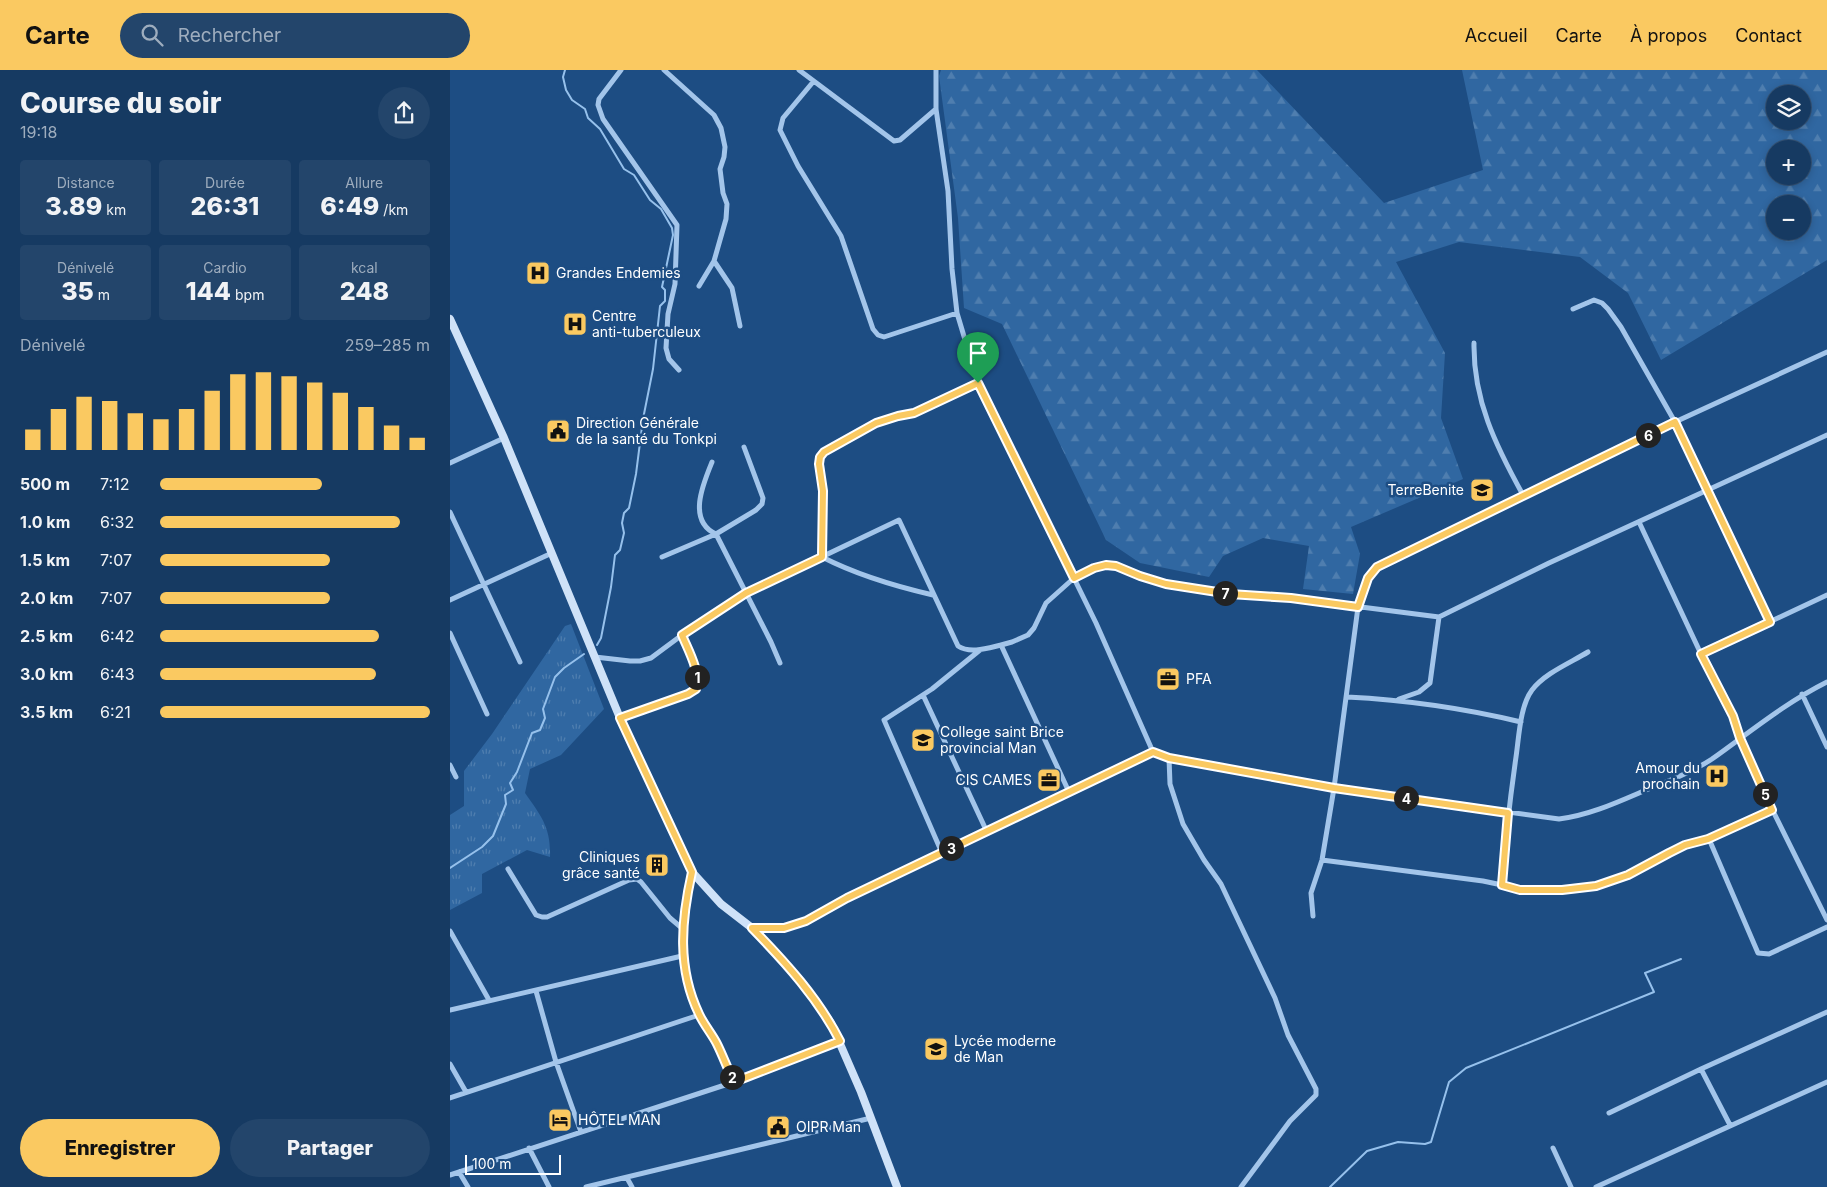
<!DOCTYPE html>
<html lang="fr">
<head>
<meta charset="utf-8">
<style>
  :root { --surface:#163a62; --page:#23456b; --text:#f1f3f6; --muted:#9eadbe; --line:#355477; --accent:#fac961 }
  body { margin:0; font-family:Inter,sans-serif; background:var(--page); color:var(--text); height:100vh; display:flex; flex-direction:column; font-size:19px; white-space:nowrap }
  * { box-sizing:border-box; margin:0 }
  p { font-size:16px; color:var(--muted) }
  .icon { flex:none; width:28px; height:28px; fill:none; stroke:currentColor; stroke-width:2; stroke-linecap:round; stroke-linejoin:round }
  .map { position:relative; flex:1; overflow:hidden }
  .panel { display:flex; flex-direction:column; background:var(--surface); width:450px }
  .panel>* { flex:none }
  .controls { position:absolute; left:1316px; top:15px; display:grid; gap:10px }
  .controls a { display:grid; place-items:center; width:45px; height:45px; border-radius:50%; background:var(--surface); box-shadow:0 2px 8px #0003,0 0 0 1px var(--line); font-size:25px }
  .scale { position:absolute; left:15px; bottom:12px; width:96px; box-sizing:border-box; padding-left:5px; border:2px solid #fff; border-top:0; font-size:14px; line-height:18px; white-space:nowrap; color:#fff; -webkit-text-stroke:4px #1d4d83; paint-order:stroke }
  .pin { position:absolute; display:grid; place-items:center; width:42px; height:42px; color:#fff; margin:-51px -21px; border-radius:50% 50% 50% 0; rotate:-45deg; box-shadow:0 0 5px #0007 }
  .pin .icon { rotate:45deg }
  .km { position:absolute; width:25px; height:25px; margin:-12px; border-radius:50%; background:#222; color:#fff; font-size:14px; line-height:25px; text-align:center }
  .round { display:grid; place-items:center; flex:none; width:52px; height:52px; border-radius:26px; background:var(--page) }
  .head { display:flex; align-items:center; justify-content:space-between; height:85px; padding:0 20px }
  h1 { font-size:28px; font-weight:800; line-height:38px }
  .metrics { display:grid; grid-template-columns:repeat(3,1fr); gap:8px; height:85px; padding:5px 20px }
  .metrics div { display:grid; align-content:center; border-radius:5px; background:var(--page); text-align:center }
  .metrics b { font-size:25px; font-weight:800 }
  .metrics small { font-size:14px; font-weight:400 }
  .metrics p { font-size:14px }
  .chart { height:140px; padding:10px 20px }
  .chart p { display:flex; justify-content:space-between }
  .chart svg { width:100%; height:90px; margin-top:5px; stroke:var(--accent); stroke-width:6 }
  .cta { display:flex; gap:10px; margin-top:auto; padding:10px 20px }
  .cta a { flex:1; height:58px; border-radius:30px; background:var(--accent); color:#111; font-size:20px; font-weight:800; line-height:58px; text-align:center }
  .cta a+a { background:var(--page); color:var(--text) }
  ul { padding:0 20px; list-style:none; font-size:16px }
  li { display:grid; grid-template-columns:80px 60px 1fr; align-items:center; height:38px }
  li i { height:12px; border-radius:6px; background:var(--accent) }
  header { display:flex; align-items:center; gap:30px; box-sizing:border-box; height:70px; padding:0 25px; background:var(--accent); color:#111 }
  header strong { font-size:24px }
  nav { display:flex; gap:28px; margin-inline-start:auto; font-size:18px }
  .search { width:350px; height:45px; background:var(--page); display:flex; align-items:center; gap:12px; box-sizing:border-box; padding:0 18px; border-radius:28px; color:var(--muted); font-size:19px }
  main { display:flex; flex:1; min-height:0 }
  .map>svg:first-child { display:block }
  .grass { fill:url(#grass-tufts) }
  .forest { fill:url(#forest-firs); fill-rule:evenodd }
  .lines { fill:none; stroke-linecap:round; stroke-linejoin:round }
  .stream { stroke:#96c1ec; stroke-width:2 }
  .minor { stroke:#a3c5ea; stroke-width:5 }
  .secondary { stroke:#cfe2f8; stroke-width:8 }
  .route-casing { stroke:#fff; stroke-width:10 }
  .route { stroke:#fac961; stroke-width:6 }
  .labels { text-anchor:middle; stroke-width:5; stroke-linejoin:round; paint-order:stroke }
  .poi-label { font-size:14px; fill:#fff; stroke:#1d4d83; text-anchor:start }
</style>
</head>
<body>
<header>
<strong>Carte</strong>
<div class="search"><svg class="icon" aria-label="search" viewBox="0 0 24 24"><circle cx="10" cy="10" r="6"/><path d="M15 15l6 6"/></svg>Rechercher</div>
<nav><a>Accueil</a><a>Carte</a><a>À propos</a><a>Contact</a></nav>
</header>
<main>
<section class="panel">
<div class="head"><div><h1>Course du soir</h1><p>19:18</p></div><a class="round"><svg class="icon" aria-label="share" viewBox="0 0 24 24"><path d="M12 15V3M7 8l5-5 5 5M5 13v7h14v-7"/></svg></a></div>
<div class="metrics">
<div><p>Distance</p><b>3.89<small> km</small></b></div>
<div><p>Durée</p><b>26:31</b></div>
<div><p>Allure</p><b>6:49<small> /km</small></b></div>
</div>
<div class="metrics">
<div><p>Dénivelé</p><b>35<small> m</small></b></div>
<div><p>Cardio</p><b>144<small> bpm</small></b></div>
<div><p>kcal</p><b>248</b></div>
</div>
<div class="chart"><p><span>Dénivelé</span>259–285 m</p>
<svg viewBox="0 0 160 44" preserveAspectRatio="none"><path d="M5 44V34M15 44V24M25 44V18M35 44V20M45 44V26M55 44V29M65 44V24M75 44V15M85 44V7M95 44V6M105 44V8M115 44V11M125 44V16M135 44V23M145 44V32M155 44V38"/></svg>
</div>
<ul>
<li><b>500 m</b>7:12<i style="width:60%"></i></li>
<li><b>1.0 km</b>6:32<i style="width:89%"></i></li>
<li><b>1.5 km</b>7:07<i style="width:63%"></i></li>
<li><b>2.0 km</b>7:07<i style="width:63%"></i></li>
<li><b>2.5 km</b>6:42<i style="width:81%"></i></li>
<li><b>3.0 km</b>6:43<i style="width:80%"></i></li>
<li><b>3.5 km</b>6:21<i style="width:100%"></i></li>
</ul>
<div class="cta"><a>Enregistrer</a><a>Partager</a></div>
</section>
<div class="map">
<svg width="1377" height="1117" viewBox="0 0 1377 1117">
  <defs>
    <pattern id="grass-tufts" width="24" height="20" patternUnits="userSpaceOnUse" patternTransform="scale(1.25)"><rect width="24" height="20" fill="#3067a1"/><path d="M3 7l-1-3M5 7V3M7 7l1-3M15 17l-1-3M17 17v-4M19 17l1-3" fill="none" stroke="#4f7eaf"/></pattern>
    <pattern id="forest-firs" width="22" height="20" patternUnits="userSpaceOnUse" patternTransform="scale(1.25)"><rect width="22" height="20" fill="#3067a1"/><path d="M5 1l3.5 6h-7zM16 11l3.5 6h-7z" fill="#4f7eaf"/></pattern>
  </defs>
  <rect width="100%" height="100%" fill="#1d4d83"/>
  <path class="grass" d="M 121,554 L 154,639 L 111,685 L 80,699 L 75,723 C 91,746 101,757 100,787 L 77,780 L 32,804 L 32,823 L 0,840 L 0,745 L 14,736 L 14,701 L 42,664 L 115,556 Z"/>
  <path class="forest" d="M 491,0 L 807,0 L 934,133 L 1033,100 L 1012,0 L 1377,0 L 1377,190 L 1211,290 L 1178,223 L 1130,187 L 1009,172 L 946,192 L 995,283 L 991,348 L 1013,409 L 901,457 L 910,484 L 903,524 L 853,519 L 859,476 L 813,468 L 773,486 L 759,507 L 690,493 L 656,470 L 552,254 L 514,238 L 508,148 L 489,6 ZM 1325,24 L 1352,24 L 1352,51 L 1325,51 ZM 1325,79 L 1352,79 L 1352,106 L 1325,106 ZM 1325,134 L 1352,134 L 1352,161 L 1325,161 Z"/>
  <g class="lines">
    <path class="stream" d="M 115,0 L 113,7 L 116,20 L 122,30 L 135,39 L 138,48 L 150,59 L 174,99 L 184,105 L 200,130 L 211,139 L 222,158 L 223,165 L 212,217 L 215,220 L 215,231 L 210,236 L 203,299 L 193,349 L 186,404 L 179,438 L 174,443 L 172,453 L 174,463 L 170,480 L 165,485 L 161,517 L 151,568 L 147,575
      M 0,798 L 32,777 L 43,766 L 56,734 L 55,725 L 63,720 L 60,713 L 67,702 L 82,663 L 90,660 L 95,648 L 93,639 L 105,607 L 114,598 L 134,584
      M 880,1117 L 917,1081 L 948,1072 L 975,1074 L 981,1072 L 999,1012 L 1016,998 L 1204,922 L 1195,903 L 1231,889"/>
    <path class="minor" d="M 171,0 L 149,29 L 148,35 L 153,49 L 227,155 L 225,214 L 218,244 L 216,278 L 219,289 L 229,300
      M 214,0 L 264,45 L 271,58 L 275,77 L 274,87 L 270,99 L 273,123 L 277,134 L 276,149 L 264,191 L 249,216
      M 349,0 L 444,71 L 450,70 L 486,39
      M 486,0 L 486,39 L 498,121 L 502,199 L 507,243 L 528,313 L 646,553 L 703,682
      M 363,12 L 333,48 L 330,60 L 348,96 L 391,166 L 423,259 L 428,265 L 434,267 L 507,243
      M 264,191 L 282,218 L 290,256
      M 1123,239 L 1144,230 L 1152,233 L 1158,239 L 1171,257 L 1225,352 L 1320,552
      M 1024,273 C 1023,330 1046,376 1073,425
      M 262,392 C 253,414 237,451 266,464 L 321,572 L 330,593
      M 0,393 L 54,368
      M 0,442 L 70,592
      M 1189,452 L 1251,584 L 1283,646 L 1290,668 L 1322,739 L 1377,850
      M 212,487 L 266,464 L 306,440 L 312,434 L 313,428 L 294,377
      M 483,525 C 444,516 407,505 372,487 L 373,421 L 369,394 L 370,387 L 374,382 L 426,353 L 448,346 L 464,343 L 528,313
      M 0,530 L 102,483
      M 0,563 L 37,644
      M 551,575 L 562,572 L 578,565 L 584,558 L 596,533 L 624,508 L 644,498 L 656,495 L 665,496 L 690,506 L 716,514 L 780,524 L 841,528 L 989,547 L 1099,493 L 1377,365
      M 1251,584 L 1377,525
      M 145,587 L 180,591 L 190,591 L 201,588 L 232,565 L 296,523 L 449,450 L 508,576 C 520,584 538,578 551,575 L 619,722
      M 1352,624 L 1377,677
      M 473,625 L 537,762
      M 897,627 C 957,630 1013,638 1071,652
      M 949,629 L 969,622 L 980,613 L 989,547
      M 170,648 L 238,624 L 247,619 C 251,602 238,580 232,565
      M 719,688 L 720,714 L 733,754 L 754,790 L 771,814 L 825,928 L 838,965 L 866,1019 L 866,1025 L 840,1051 L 791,1117
      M 0,695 L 6,707
      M 1259,769 L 1308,883 L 1319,884 L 1377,857
      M 492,783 L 434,650 L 482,619 L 530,580
      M 872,790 L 1033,811 L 1052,815 C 1055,772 1060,729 1066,687 C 1069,667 1070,636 1082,620 C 1095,603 1120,593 1138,582
      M 58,799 L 86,845 L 92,847 L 97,847 L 179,810 L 187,809 L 191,812 L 220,848 L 233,859
      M 242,802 C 231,851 227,898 249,944 C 254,955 262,964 267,974 C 273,986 278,1000 284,1012
      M 1052,815 L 1070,820 L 1112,820 L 1146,816 L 1178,805 L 1219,783 L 1235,775 L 1259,769 L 1322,739
      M 863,846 L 861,823 L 872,790 L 884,718 L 908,537 L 918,507 L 927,497 L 1225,352 L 1377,282
      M 302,858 L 335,858 L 355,851 L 397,828 L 703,682 L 719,688 L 884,718 L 1109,749 C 1140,745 1168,732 1196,720 C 1219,711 1242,702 1262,689 C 1300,662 1335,633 1377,612
      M 0,861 L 39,930
      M 86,921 L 106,992 L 131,1062
      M 0,940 L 232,886
      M 0,994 L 16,1022
      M 1251,999 L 1280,1055
      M 0,1028 L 249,945
      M 1159,1043 L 1251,999 L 1377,942
      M 79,1078 L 99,1117
      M 1103,1078 L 1121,1117
      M 9,1102 L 18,1117
      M 0,1105 L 284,1012 L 390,971
      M 177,1108 L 182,1117
      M 136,1117 L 421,1048
      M 1146,1117 L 1377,1012"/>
    <path class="secondary" d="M 0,249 L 54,368 L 170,648 L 242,802 L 271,834 L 302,858 L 321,878 L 354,915 L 381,953 L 411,1022 L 447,1117"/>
  </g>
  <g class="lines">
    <g class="route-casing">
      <path id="route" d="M 528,313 L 624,508 L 644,498 L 656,495 L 666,496 L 690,506 L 716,514 L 780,524 L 841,528 L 908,537 L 918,508 L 927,497 L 1225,352 L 1320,552 L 1251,584 L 1283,646 L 1290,668 L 1322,740 L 1258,769 L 1235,775 L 1219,783 L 1178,805 L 1146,816 L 1112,820 L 1070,820 L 1052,815 L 1058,743 L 884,718 L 719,688 L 703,682 L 397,828 L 356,851 L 334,858 L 302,858 C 336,893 368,928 390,971 L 284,1012 C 278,1000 273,986 267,974 C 262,964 254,955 249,944 C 227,898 231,851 242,802 L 170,648 L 238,624 L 246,619 C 251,602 238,580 232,565 L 296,523 L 372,487 L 373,421 L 369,394 L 370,387 L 374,382 L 426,353 L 448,346 L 464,343 Z"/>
    </g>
    <use href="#route" class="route"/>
  </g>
  <defs>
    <g id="hospital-square" transform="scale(1.25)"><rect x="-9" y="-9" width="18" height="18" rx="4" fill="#fac961" stroke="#1d4d83"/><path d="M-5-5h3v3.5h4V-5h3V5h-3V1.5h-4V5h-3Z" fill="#111"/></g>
    <g id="civic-square" transform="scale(1.25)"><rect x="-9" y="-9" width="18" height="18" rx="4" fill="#fac961" stroke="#1d4d83"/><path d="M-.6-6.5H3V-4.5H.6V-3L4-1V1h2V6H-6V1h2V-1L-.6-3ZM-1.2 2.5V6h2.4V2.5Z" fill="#111"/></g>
    <g id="school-square" transform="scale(1.25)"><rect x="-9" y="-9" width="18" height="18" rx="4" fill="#fac961" stroke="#1d4d83"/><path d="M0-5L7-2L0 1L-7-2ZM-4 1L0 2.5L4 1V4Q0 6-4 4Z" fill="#111"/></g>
    <g id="office-square" transform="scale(1.25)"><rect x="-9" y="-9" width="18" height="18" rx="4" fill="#fac961" stroke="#1d4d83"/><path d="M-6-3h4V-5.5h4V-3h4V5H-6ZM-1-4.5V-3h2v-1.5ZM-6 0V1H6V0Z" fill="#111"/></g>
    <g id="building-square" transform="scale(1.25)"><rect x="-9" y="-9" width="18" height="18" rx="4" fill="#fac961" stroke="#1d4d83"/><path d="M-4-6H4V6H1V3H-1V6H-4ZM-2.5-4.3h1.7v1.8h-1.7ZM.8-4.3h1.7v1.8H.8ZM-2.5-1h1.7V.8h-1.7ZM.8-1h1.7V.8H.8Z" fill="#111"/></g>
    <g id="hotel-square" transform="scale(1.25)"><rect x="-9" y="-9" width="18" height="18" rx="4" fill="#fac961" stroke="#1d4d83"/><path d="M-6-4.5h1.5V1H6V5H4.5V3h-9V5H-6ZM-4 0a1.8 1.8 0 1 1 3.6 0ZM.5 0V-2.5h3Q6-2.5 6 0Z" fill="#111"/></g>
  </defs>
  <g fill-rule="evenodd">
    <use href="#hospital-square" x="88" y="203"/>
    <use href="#hospital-square" x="125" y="254"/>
    <use href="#civic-square" x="108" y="361"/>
    <use href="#school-square" x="1032" y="420"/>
    <use href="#office-square" x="718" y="609"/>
    <use href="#school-square" x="473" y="670"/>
    <use href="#hospital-square" x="1267" y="706"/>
    <use href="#office-square" x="599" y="710"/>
    <use href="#building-square" x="207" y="795"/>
    <use href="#school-square" x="486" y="979"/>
    <use href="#hotel-square" x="110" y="1050"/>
    <use href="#civic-square" x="328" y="1057"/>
  </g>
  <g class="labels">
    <g class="poi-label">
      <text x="106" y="208">Grandes Endemies</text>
      <text x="142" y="251">Centre<tspan x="142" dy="16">anti-tuberculeux</tspan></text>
      <text x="126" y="358">Direction Générale<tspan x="126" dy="16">de la santé du Tonkpi</tspan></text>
      <text x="1014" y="425" text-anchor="end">TerreBenite</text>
      <text x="736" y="614">PFA</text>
      <text x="490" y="667">College saint Brice<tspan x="490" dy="16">provincial Man</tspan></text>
      <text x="1250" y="703" text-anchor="end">Amour du<tspan x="1250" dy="16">prochain</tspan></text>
      <text x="582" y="715" text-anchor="end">CIS CAMES</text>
      <text x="190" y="792" text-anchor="end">Cliniques<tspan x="190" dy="16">grâce santé</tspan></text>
      <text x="504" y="976">Lycée moderne<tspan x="504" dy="16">de Man</tspan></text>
      <text x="128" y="1055">HÔTEL MAN</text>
      <text x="346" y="1062">OIPR Man</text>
    </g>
  </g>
</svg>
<div class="controls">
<a><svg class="icon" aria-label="layers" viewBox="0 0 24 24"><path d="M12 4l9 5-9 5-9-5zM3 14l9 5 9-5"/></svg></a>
<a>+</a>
<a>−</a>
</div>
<div class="scale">100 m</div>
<div class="pin" style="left:528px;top:313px;background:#1e9e55"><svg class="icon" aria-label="arrive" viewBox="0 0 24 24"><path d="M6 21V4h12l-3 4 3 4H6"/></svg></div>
<b class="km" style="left:247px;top:607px">1</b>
<b class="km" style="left:282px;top:1007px">2</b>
<b class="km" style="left:501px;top:778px">3</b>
<b class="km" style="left:956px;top:728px">4</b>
<b class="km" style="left:1315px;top:724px">5</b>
<b class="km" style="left:1198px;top:365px">6</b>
<b class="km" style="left:775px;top:523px">7</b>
</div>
</main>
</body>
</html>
